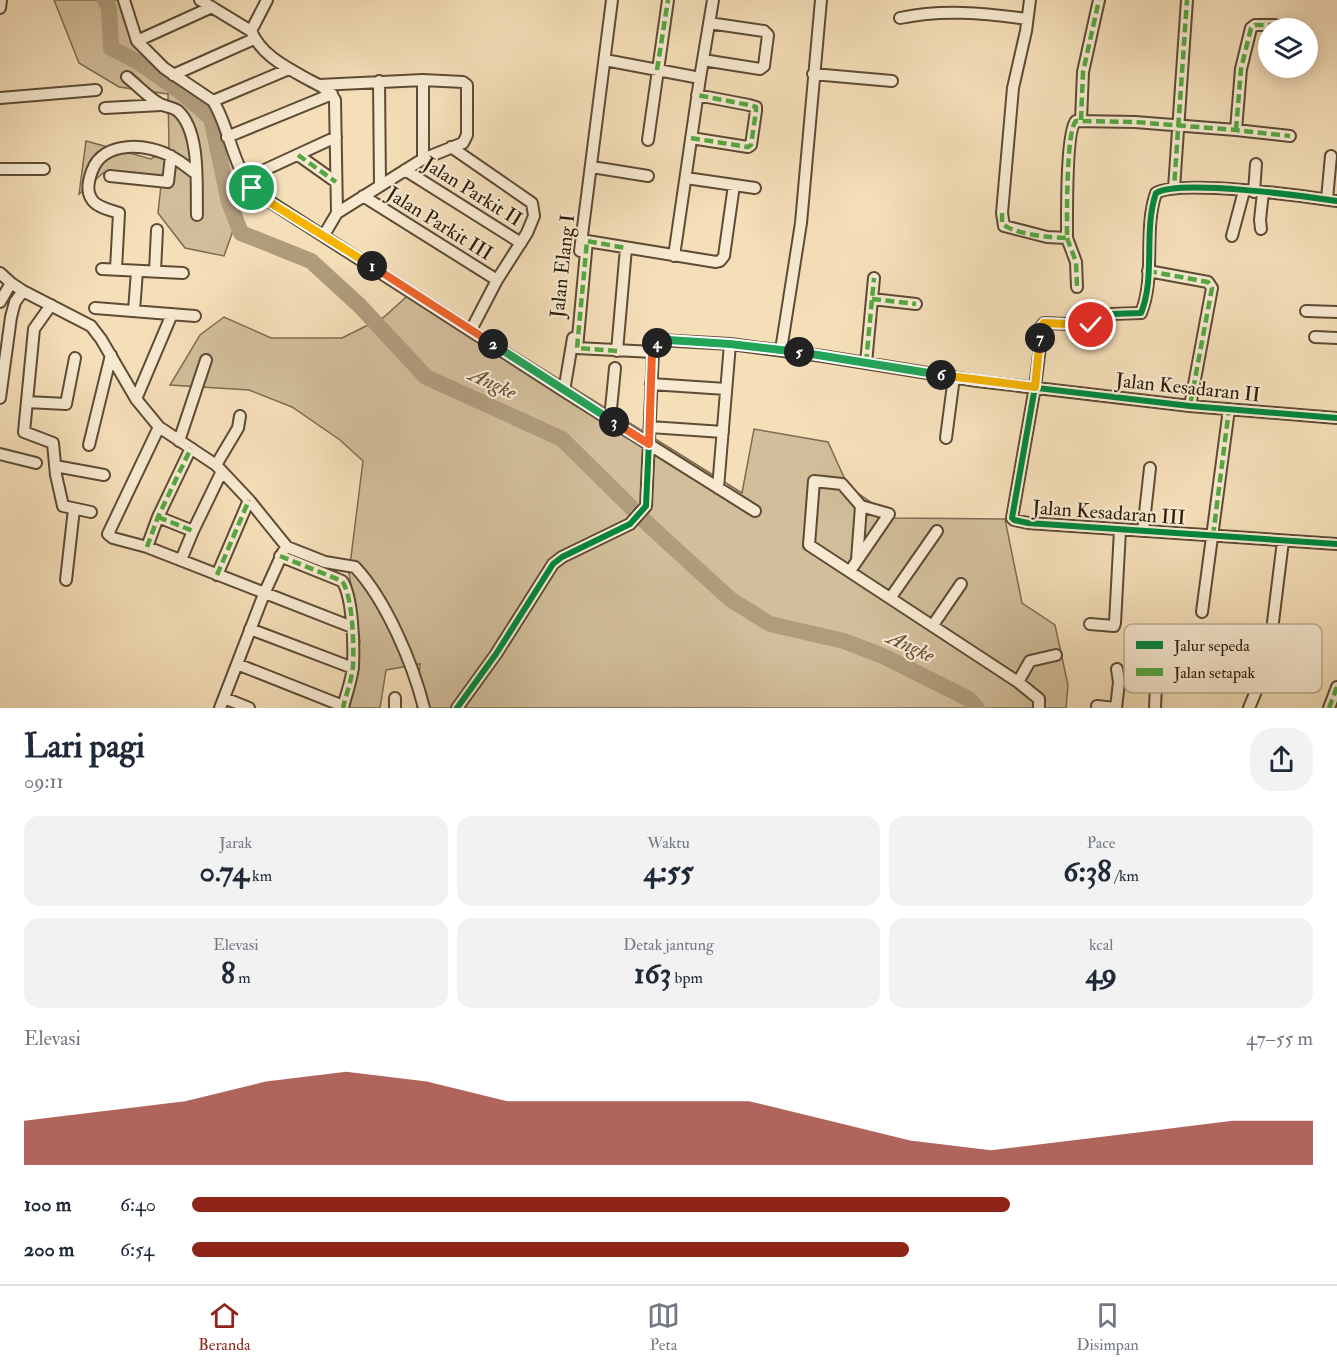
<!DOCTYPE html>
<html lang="id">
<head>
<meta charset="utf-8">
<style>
  :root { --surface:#fff; --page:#f2f2f3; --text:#1f2937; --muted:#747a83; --line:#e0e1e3; --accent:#8f2418 }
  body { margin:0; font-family:"IM FELL Double Pica",serif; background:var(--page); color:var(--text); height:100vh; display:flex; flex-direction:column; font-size:22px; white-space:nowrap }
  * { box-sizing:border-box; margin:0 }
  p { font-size:20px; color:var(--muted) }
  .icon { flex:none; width:33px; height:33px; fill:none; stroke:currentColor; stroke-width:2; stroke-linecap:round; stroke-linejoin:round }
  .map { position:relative; height:708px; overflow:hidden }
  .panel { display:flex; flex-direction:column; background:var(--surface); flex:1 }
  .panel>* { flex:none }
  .buttons { position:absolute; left:1258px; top:18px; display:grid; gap:12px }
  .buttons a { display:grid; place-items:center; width:60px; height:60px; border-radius:50%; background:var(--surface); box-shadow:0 3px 15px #0003; font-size:30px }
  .pin { position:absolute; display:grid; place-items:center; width:51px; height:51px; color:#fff; margin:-26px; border:3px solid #fff; border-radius:50%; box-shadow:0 2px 6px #0007 }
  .km { position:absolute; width:30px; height:30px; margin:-15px; border-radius:50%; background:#222; color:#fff; font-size:16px; line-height:30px; text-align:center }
  .round { display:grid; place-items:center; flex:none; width:63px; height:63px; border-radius:24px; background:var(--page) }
  .overview { display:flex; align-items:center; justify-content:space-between; height:102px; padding:0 24px }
  h1 { font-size:33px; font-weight:700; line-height:45px }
  .figures { display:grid; grid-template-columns:repeat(3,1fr); gap:9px; height:102px; padding:6px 24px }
  .figures div { display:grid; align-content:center; border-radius:15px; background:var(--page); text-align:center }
  .figures b { font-size:30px; font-weight:700 }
  .figures small { font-size:16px; font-weight:400 }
  .figures p { font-size:16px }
  .chart { height:168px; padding:12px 24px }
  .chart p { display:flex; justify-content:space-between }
  .chart svg { width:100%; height:108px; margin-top:6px; fill:var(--accent); opacity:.7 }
  ul { padding:0 24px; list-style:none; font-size:20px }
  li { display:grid; grid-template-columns:96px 72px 1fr; align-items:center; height:45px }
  li i { height:15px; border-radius:8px; background:var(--accent) }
  .tab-bar { display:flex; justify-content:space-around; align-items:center; height:84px; border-top:2px solid var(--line); background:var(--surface); font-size:16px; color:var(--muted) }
  .tab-bar a { display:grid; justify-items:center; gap:3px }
  .tab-bar .active { color:var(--accent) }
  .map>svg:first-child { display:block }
  .green { fill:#d2be9b; stroke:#7e6c51; stroke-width:1.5 }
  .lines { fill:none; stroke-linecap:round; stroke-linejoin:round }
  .river { stroke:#b09c7c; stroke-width:16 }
  .minor-casing { stroke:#5d4b34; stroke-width:14 }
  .minor { stroke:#f8ead2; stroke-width:10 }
  .quiet { stroke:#53a941; stroke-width:4.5; stroke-dasharray:9 4.5; stroke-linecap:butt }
  .cycleway-casing { stroke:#f8ead2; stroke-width:10 }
  .cycleway { stroke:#00873e; stroke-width:6 }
  .split-1-casing { stroke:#fff; stroke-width:12 }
  .split-2-casing { stroke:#fff; stroke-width:12 }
  .split-3-casing { stroke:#fff; stroke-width:12 }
  .split-4-casing { stroke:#fff; stroke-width:12 }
  .split-5-casing { stroke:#fff; stroke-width:12 }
  .split-6-casing { stroke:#fff; stroke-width:12 }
  .split-7-casing { stroke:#fff; stroke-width:12 }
  .split-8-casing { stroke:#fff; stroke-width:12 }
  .split-1 { stroke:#f5b400; stroke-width:8 }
  .split-2 { stroke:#f0652b; stroke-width:8 }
  .split-3 { stroke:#22a559; stroke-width:8 }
  .split-4 { stroke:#f0652b; stroke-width:8 }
  .split-5 { stroke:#22a559; stroke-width:8 }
  .split-6 { stroke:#22a559; stroke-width:8 }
  .split-7 { stroke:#f5b400; stroke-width:8 }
  .split-8 { stroke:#f5b400; stroke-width:8 }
  .labels { text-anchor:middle; stroke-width:4.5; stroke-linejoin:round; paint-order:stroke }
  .street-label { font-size:20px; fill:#2a1a07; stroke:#f8ead2 }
  .water-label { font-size:21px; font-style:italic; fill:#604e36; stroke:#f8ead2 }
  .key { fill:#f8ead2; stroke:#baac95; stroke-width:1.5 }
  .key-label { font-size:16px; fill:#2a1a07 }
</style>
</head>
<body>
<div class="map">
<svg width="1337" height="708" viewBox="0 0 1337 708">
  <rect width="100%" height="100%" fill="#f5dfb9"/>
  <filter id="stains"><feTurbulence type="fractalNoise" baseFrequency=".00333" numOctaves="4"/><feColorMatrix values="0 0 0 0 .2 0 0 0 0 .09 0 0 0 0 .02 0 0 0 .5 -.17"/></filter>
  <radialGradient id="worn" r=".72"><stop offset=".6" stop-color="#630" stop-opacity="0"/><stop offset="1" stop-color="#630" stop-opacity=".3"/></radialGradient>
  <path class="green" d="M 54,0 L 124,0 L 133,36 L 160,61 L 194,83 L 214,111 L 237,167 L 235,225 L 224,256 L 185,248 L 158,213 L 161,185 L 103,173 L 79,194 L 86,141 L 151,159 L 169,147 L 168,94 L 119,87 L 79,63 Z
    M 415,289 L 742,493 L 754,429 L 828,442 L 848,486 L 893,518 L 1005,519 L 1022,603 L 1055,625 L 1068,685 L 1066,708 L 417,708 L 420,664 L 386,670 L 380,708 L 342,708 L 360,642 L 349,573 L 363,461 L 340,440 L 292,407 L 249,390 L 170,385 L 200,335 L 224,317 L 271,338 L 342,338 L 384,317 Z"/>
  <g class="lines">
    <path class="river" d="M 105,0 L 109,8 L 111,48 L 138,62 L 178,90 L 211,118 L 229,202 L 241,233 L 311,261 L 360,306 L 426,377 L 562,439 L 650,526 L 730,599 L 770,624 L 844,641 L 883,656 L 969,699 L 977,708"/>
    <g class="minor-casing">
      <path id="minor" d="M 124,0 L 137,41 L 164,68 L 213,101 C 231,130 232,170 258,194 L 564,391 L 755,511
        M 200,0 L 251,31
        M 267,0 L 251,31 C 262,56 286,67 309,80 C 319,85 330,90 335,100 L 337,213 L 324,235
        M 1030,0 L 1026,31 L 1013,88 L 1002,213 L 1004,226 L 1047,237 L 1067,238 C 1067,219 1066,130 1076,121 L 1135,122 L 1236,130 L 1290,136
        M 0,8 L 1,0
        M 900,18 C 943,9 983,13 1027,19
        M 137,41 L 212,7
        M 605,60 L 700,78
        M 703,60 L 760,69 L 764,66 L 768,35 L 764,31 L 709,23
        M 813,74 L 892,81
        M 173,75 L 254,39
        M 127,77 C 138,86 149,98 160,104 C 166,107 173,107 178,111 C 201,132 196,186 197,215
        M 423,80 L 423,159
        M 379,81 L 380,185
        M 319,85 L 423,80 L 463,82 L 467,85 L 467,135 L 463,143 L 423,159 L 337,213
        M 0,98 L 96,90
        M 213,101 L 289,69
        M 105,108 L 161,105
        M 1081,120 L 1083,72 L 1099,0
        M 1236,130 L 1241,69 L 1251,28 L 1255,25 L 1275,25
        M 227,137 L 332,94
        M 691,138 L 748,147 L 751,145 L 756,111 L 756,107 L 749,105 L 697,95
        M 648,140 L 668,0
        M 451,147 L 532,203 L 534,216 L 527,233 L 497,280 L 471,330
        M 298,155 L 336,182
        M 592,167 L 648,176
        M 0,169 L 44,169
        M 405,170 L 521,243
        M 110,176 L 168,182 L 171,156
        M 686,178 L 755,188
        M 245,179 L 336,137
        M 1174,188 L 1187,0
        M 1254,192 L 1256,164
        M 363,196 L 497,280
        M 1327,199 L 1331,156
        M 1337,201 C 1304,196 1180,179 1156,193 C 1143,231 1156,276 1141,313 L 1111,314 L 1091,325 L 1044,323 L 1041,327 L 1040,347 L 1035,387 L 1012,518 L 1014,520 L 1028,523 L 1337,544
        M 1261,229 L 1260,220 L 1263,192
        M 1232,236 L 1244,191
        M 1067,238 L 1076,262 L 1077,287
        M 580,251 L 612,0
        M 674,256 L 700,78 L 713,0
        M 102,269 L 183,273
        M 116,269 L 119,213 C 110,210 95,207 91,198 C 86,190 89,179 92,171 C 103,140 148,143 172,157 C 180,161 188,168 195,173
        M 155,271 L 157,230
        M 1148,271 L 1208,282 L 1212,288 L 1190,406
        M 0,273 L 11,283 L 23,291 L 91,326 L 101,339 L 136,399 L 159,427 L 216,465 L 249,500 L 287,547 L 325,562 L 355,567 C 386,600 413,664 424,708
        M 872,299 L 916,304
        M 0,302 L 11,283
        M 51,305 L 34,329 L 24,432 L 53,443 L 56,475 L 63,506 L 91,512
        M 95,308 L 195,316
        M 134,311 L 137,271
        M 1306,311 L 1337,312
        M 1315,337 L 1337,338
        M 781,350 L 801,223 L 821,0
        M 617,351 L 626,248
        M 653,352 L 577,348 L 587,241 L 716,262 L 720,261 L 724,256 L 734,185
        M 866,363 L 874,278
        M 651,384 L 726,389
        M 564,391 L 573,338
        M 0,398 L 11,317 L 15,302 L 23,291
        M 136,399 L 172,314
        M 27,402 L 66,404 L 75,358
        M 610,419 L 615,368
        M 159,427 L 108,534 L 113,538 L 147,547 L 352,627
        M 650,427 L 723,432
        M 946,438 L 954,377
        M 179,441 L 206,360
        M 89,445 L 111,355
        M 0,454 L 36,463
        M 216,465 L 238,428 L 240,416
        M 55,466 L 104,475
        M 718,488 L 730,344
        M 158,517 L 193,531
        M 1143,531 L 1150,468
        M 147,547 L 158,517 L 191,448
        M 280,556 L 342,581 C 353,596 354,647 353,666 C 352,680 346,694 343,708
        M 181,560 L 193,531 L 222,471
        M 857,560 L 861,506
        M 850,571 L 889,514 L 861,506 L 842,484 L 814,481 L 809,545 L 1018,682 L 1039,699 L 1039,708
        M 217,575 L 249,500
        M 66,580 L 74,509
        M 891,597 L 937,531
        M 1202,612 L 1229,409
        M 1273,622 L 1283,541
        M 1090,624 L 1114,626 L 1115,623 L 1120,530
        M 933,625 L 961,584
        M 250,629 L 353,668
        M 237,664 L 343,706
        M 1018,682 L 1030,661 L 1056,655
        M 224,698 L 249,708
        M 1097,706 L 1115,708
        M 220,708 L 264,594 L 283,552
        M 395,708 L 395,698
        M 457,708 L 496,654 L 553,564 L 562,557 L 630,524 L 646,506 L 653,352 L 655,345 L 659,340 L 730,344 L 822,356 L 977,381 L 1190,406 L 1337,418
        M 1116,708 L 1119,682 L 1117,669
        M 1155,708 L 1156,685 L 1164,653
        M 1249,708 L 1264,672
        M 1329,708 L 1337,687"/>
    </g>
    <use href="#minor" class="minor"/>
    <path class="quiet" d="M 657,70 L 668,0
      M 1081,120 L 1083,72 L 1099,0
      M 1236,130 L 1241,69 L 1251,28 L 1255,25 L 1275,25
      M 691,138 L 748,147 L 751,145 L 756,111 L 756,107 L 749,105 L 697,95
      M 298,155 L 336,182
      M 1168,189 L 1174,188 L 1187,0
      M 1002,213 L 1002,223 C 1011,234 1052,238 1067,238 C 1067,219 1066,130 1076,121 L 1135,122 L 1236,130 L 1290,136
      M 1067,238 L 1076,262 L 1077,287
      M 1148,271 L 1208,282 L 1212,288 L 1190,406
      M 872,299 L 916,304
      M 617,351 L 577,348 L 587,241 L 626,248
      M 866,363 L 874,278
      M 158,517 L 193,531
      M 1213,536 L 1229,409
      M 147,547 L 158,517 L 191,448
      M 280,556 L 342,581 C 353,596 354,647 353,666 C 352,680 346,694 343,708
      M 217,575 L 249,500
      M 1329,708 L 1337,687"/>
    <g class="cycleway-casing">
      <path id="cycleway" d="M 1337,201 C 1304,196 1180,179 1156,193 C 1143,231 1156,276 1141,313 L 1111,314 L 1091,325 L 1044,323 L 1041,327 L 1040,347 L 1035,387 L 1012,518 L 1014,520 L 1028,523 L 1337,544
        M 457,708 L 496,654 L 553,564 L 562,557 L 630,524 L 646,506 L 653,352 L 655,345 L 659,340 L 730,344 L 822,356 L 977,381 L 1190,406 L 1337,418"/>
    </g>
    <use href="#cycleway" class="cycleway"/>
  </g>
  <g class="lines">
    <g class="split-1-casing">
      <path id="split-1" d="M 252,188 L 266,200 L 372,266"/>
    </g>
    <g class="split-2-casing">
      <path id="split-2" d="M 372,266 L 493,344"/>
    </g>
    <g class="split-3-casing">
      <path id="split-3" d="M 493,344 L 614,422"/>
    </g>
    <g class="split-4-casing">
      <path id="split-4" d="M 614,422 L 649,444 L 652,352 L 657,343"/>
    </g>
    <g class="split-5-casing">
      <path id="split-5" d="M 657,343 L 659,340 L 668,340 L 730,344 L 799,352"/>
    </g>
    <g class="split-6-casing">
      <path id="split-6" d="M 799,352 L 941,375"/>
    </g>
    <g class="split-7-casing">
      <path id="split-7" d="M 941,375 L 1035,387 L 1040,338"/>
    </g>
    <g class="split-8-casing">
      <path id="split-8" d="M 1040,338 L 1041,327 L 1044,323 L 1091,325"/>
    </g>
    <use href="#split-1" class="split-1"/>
    <use href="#split-2" class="split-2"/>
    <use href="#split-3" class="split-3"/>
    <use href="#split-4" class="split-4"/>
    <use href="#split-5" class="split-5"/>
    <use href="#split-6" class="split-6"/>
    <use href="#split-7" class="split-7"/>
    <use href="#split-8" class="split-8"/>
  </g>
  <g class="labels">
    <g class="street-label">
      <text transform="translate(473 191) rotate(32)" y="7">Jalan Parkit II</text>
      <text transform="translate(440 223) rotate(32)" y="7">Jalan Parkit III</text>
      <text transform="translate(562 266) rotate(-84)" y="7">Jalan Elang I</text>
      <text transform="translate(1188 387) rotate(6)" y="7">Jalan Kesadaran II</text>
      <text transform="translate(1109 512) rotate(4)" y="7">Jalan Kesadaran III</text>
    </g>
    <g class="water-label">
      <text transform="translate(493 383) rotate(25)" y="7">Angke</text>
      <text transform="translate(911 646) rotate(25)" y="7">Angke</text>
    </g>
  </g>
  <rect x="1124" y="624" width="198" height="69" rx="9" class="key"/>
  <rect x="1136" y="641" width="27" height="8" fill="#00873e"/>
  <rect x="1136" y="668" width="27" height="8" fill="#53a941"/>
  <g class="key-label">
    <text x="1174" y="651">Jalur sepeda</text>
    <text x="1174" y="678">Jalan setapak</text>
  </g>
  <rect width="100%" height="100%" filter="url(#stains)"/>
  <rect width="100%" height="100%" fill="url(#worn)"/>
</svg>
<div class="buttons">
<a><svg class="icon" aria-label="layers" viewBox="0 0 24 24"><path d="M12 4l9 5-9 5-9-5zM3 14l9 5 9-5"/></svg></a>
</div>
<div class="pin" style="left:252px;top:188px;background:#1e9e55"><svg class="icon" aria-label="arrive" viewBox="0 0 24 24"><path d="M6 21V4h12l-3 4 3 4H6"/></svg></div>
<div class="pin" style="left:1091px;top:325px;background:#d93025"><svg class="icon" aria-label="check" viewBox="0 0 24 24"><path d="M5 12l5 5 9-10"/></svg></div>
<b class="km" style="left:372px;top:266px">1</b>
<b class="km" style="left:493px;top:344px">2</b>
<b class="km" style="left:614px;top:422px">3</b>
<b class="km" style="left:657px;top:343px">4</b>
<b class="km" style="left:799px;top:352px">5</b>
<b class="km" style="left:941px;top:375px">6</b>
<b class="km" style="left:1040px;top:338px">7</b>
</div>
<section class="panel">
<div class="overview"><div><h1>Lari pagi</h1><p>09:11</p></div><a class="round"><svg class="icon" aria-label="share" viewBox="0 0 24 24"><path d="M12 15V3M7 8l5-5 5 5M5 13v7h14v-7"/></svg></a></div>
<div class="figures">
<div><p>Jarak</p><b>0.74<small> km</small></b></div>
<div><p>Waktu</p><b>4:55</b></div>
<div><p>Pace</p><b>6:38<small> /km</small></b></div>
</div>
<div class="figures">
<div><p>Elevasi</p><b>8<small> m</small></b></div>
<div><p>Detak jantung</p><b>163<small> bpm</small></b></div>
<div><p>kcal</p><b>49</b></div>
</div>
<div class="chart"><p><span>Elevasi</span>47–55 m</p>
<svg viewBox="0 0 160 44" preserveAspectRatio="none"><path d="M0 44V26L10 22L20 18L30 10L40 6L50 10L60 18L70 18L80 18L90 18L100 26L110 34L120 38L130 34L140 30L150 26L160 26V44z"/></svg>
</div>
<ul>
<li><b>100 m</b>6:40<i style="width:73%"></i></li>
<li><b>200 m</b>6:54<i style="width:64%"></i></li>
</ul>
</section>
<nav class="tab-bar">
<a class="active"><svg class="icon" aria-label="home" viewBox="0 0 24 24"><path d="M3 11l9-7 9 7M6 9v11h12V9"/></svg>Beranda</a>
<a><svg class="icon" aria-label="map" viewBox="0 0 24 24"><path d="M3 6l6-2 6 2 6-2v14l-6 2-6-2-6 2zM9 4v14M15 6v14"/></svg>Peta</a>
<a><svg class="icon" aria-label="saved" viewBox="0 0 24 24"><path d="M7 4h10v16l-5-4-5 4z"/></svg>Disimpan</a>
</nav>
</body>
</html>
